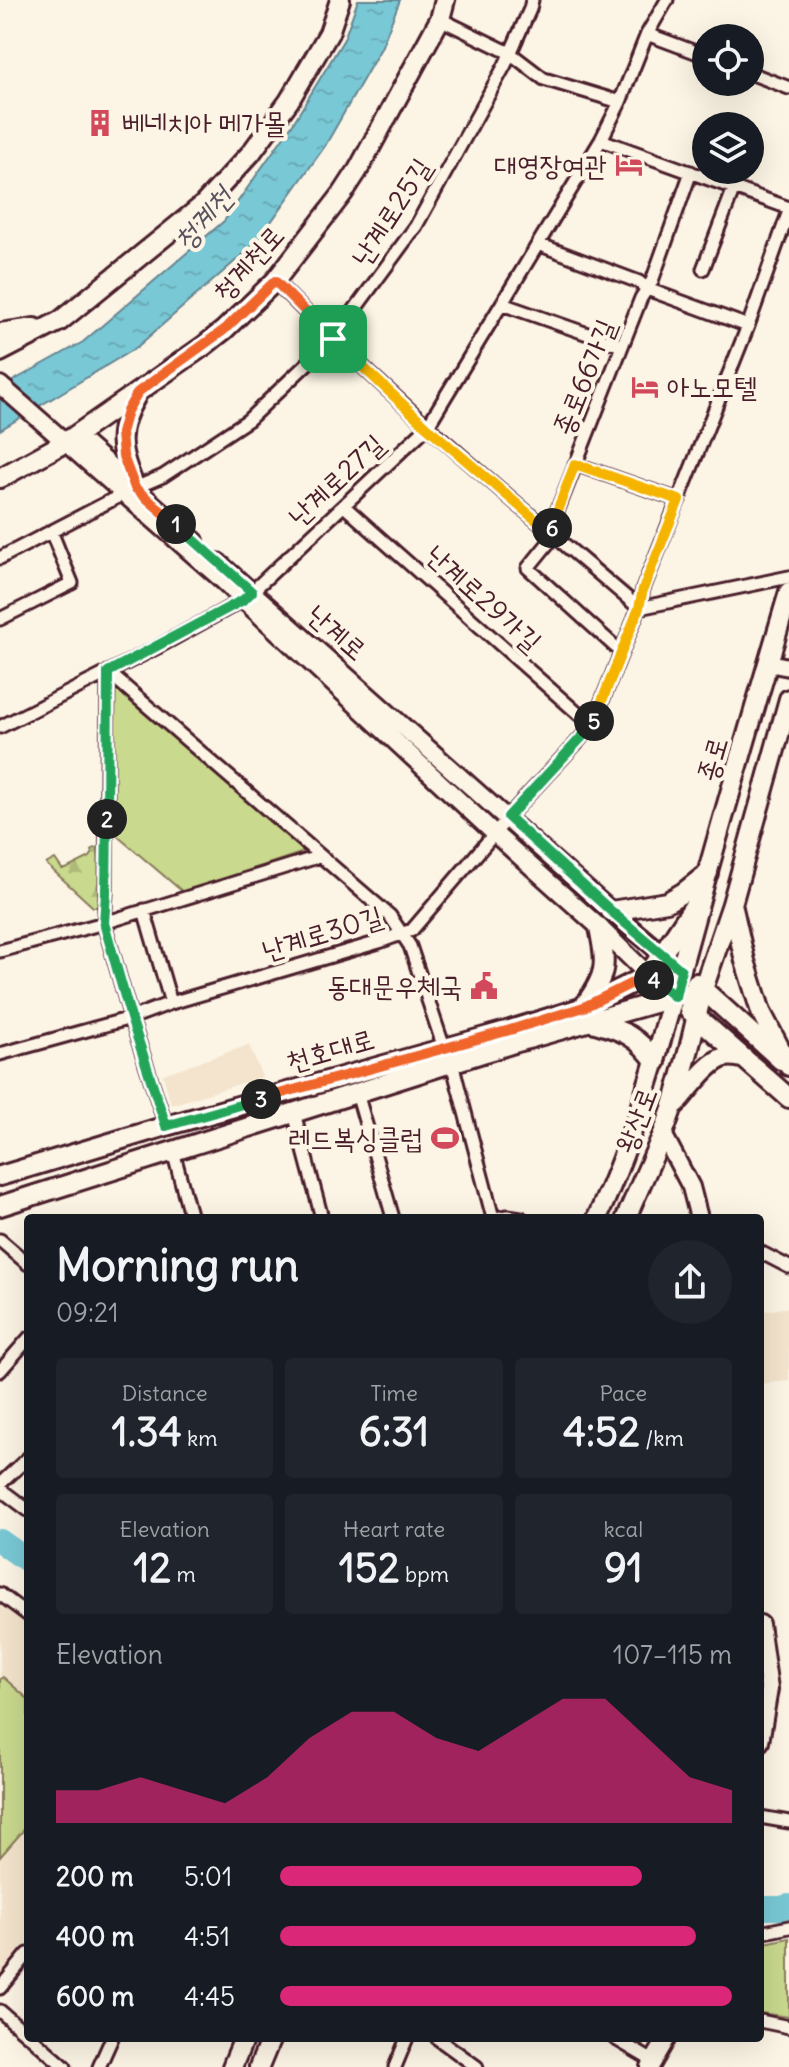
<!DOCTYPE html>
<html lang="en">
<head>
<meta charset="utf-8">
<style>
  :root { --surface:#171b24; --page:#20242c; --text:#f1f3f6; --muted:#9ea1a6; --accent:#db2777 }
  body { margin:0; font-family:Delius,"Poor Story",sans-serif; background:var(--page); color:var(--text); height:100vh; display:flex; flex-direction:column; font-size:30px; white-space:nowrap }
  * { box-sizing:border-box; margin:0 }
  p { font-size:26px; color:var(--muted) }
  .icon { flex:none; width:44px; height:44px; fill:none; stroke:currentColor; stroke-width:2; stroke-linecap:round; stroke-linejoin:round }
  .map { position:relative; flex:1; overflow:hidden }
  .sheet { position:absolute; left:24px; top:1214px; width:740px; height:828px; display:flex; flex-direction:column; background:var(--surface); border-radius:8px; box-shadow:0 8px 32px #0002 }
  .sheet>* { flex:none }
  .buttons { position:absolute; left:692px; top:24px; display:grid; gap:16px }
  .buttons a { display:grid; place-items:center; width:72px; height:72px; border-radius:50%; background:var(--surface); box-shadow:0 8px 32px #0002; font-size:40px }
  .pin { position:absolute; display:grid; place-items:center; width:68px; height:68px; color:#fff; margin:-34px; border-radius:16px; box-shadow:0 4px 12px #0006 }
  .km { position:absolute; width:40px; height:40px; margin:-20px; border-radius:50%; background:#222; color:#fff; font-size:22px; line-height:40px; text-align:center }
  .round { display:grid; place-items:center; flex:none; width:84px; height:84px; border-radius:42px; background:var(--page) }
  .head { display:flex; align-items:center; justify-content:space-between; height:136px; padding:0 32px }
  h1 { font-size:44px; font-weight:700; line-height:60px }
  .figures { display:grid; grid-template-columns:repeat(3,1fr); gap:12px; height:136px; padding:8px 32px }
  .figures div { display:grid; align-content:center; border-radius:8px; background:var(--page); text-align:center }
  .figures b { font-size:40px; font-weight:700 }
  .figures small { font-size:22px; font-weight:400 }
  .figures p { font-size:22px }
  .chart { height:224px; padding:16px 32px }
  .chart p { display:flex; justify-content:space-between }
  .chart svg { width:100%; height:144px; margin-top:8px; fill:var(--accent); opacity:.7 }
  ul { padding:0 32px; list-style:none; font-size:26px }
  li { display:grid; grid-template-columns:128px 96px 1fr; align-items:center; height:60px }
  li i { height:20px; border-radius:10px; background:var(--accent) }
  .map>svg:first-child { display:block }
  .built { fill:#f4e4cd }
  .forest { fill:url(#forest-firs); stroke:#8a7c5c; stroke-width:2 }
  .green { fill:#c9d98d; stroke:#8a7c5c; stroke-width:2 }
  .water { fill:url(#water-ripples); stroke:#668491; stroke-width:2 }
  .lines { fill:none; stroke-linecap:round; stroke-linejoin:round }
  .river { stroke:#79c8d5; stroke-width:24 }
  .street-casing { stroke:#4a1f2b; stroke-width:17 }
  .secondary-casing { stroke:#4a1f2b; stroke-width:22 }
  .primary-casing { stroke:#4a1f2b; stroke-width:24 }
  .street { stroke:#fcf5e5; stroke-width:11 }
  .secondary { stroke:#fcf5e5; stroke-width:16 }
  .primary { stroke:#fcf5e5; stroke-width:18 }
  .split-1-casing { stroke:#fff; stroke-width:16 }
  .split-2-casing { stroke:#fff; stroke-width:16 }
  .split-3-casing { stroke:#fff; stroke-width:16 }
  .split-4-casing { stroke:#fff; stroke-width:16 }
  .split-5-casing { stroke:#fff; stroke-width:16 }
  .split-6-casing { stroke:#fff; stroke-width:16 }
  .split-7-casing { stroke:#fff; stroke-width:16 }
  .split-1 { stroke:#f0652b; stroke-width:10 }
  .split-2 { stroke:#22a559; stroke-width:10 }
  .split-3 { stroke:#22a559; stroke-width:10 }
  .split-4 { stroke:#f0652b; stroke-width:10 }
  .split-5 { stroke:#22a559; stroke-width:10 }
  .split-6 { stroke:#f5b400; stroke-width:10 }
  .split-7 { stroke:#f5b400; stroke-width:10 }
  .labels { text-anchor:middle; stroke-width:8; stroke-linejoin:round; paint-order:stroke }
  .poi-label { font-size:28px; fill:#4a1f2b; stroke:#fcf5e5; text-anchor:end }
  .street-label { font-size:28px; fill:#4a1f2b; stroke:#fcf5e5 }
  .water-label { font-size:30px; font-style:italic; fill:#58525e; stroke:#fcf5e5 }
</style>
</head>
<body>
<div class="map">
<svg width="789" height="2067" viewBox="0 0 789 2067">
  <defs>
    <pattern id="forest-firs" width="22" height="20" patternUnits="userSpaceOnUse" patternTransform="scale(2)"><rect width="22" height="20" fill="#c9d98d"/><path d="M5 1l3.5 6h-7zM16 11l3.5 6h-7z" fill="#aeba7a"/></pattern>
    <pattern id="water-ripples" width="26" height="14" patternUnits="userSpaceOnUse" patternTransform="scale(2)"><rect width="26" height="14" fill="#79c8d5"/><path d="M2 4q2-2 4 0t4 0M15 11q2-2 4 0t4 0" fill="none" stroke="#6aabb7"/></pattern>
  </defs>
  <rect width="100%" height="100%" fill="#fcf5e5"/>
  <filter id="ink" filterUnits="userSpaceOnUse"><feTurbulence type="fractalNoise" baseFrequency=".0125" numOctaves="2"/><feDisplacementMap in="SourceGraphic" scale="16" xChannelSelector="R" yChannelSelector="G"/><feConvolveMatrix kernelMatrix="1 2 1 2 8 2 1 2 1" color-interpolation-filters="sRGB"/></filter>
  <g filter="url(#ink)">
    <path class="built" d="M 249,1045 L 262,1077 L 171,1105 L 163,1074 Z
      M 789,1307 L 789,1383 L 788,1381 L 760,1384 L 760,1312 Z
      M 0,1603 L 28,1624 L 28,1945 L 0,1978 Z"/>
    <path class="forest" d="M 98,847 L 101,907 L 93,907 L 46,864 L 55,859 L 62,869 L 66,869 L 90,857 L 92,854 L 92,849 Z"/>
    <path class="green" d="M 114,684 L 307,851 L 183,892 L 115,834 Z
      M 3,1677 L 28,1699 L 28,1825 L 0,1857 L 0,1680 Z
      M 789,1938 L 789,2017 L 760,2013 L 760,1944 Z"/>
    <path class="water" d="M 358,0 L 400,0 L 381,48 L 325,146 L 256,243 L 137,347 L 0,430 L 0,388 L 83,342 L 224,221 L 292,125 L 344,39 Z"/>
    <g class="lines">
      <path class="river" d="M 0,1541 L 28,1561
        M 760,1908 L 781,1908 L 789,1906"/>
      <g class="street-casing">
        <path id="street" d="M 440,19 L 510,53 L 544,79 L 620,102
          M 647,34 L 706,56
          M 750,73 L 789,88
          M 601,140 L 789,208
          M 538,244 L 639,282 L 647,289 L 748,326
          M 703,269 L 734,188
          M 275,281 C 389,398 515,502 639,608 L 789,577
          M 502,304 L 622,346
          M 575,464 L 679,500
          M 344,506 L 592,726
          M 0,558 L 135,488 L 163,476 L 248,420 L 333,339 L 416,226 L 505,65 L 530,9 L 532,0
          M 0,619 L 72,583 L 51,531
          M 621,652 L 528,568 L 550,541 L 554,519 L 641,298 L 652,281 L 691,172
          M 108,672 L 390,916 L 410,946 L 444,1048
          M 108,672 L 106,893 L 104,923 L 131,1018 L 166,1126
          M 0,727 L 158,647 L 243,600 L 427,427 L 601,140 L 620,102 L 647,34 L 667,0
          M 144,910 L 171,1003
          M 0,951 L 104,923 L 321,856
          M 0,1054 L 131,1018 L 171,1003 L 379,942 L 412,930 L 517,807 L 592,726 L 639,608 L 643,589 L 748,326 L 789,211
          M 452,1063 L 493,1218
          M 357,1093 L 393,1218
          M 294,1113 L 322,1218
          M 173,1151 L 191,1218
          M 495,1218 L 508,1216 L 521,1218
          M 0,1240 L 28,1264
          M 760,1252 L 789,1267
          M 0,1371 L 28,1339
          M 0,1484 L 28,1458
          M 0,1489 L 28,1510
          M 0,1594 L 28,1615
          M 760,1817 L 789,1822
          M 760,1933 L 789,1927
          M 0,1988 L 28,1954
          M 0,2011 L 28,2035
          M 760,2021 L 789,2027
          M 32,2038 L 65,2067
          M 437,2038 L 477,2067
          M 614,2038 L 653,2061
          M 99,2067 L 112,2038
          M 395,2067 L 407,2038"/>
      </g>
      <g class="secondary-casing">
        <path id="secondary" d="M 0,385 L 219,577 L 494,833 L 599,927 L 648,975 L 675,997
          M 86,445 L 195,541
          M 218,562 L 611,911 L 681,970
          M 768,663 L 789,667
          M 663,1134 L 691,1187 L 699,1218
          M 760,1624 L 769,1689 L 760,1742
          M 650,2067 L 667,2038"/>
      </g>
      <g class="primary-casing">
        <path id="primary" d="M 0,333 L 34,328
          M 0,352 L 60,321 L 203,205 L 251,153 L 289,101 L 329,33 L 340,0
          M 0,478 L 66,442 L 205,345 L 224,330 L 275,281 L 343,193 L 358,170 L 440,19 L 445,0
          M 135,488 C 120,451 114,433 136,396
          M 732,904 L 745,961 L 761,1012 L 789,1066
          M 611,911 L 667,902 L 684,892 L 708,873
          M 648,975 L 694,906
          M 696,983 L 781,1060
          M 586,1003 C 608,973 606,963 599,927
          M 689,1010 L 789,1098
          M 589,1021 C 622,1031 635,1033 656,1062
          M 676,1104 C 688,1091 708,1061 725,1057 C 732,1056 739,1057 745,1059
          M 0,1176 L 166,1126 L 510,1030 L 584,1007 L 648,975 L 681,970
          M 0,1206 L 514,1043 L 703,989
          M 597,1218 C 643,1118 669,1012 698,907 C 727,801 758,697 789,592
          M 626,1218 L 663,1134 L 672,1109 L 689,1049 L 703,989 L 732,904 L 789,699
          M 232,2067 L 244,2038
          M 259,2067 L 271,2038"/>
      </g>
      <use href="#street" class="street"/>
      <use href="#secondary" class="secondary"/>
      <use href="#primary" class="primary"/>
    </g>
  </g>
  <g class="lines" filter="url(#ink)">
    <g class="split-1-casing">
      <path id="split-1" d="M 176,524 L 135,488 L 123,456 L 121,433 L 127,411 L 138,392 L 224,330 L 275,281 L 333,339"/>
    </g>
    <g class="split-2-casing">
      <path id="split-2" d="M 107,819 L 108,672 L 243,600 L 252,592 L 176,524"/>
    </g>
    <g class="split-3-casing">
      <path id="split-3" d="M 107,819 L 106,893 L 104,923 L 131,1018 L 166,1126 L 261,1099"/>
    </g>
    <g class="split-4-casing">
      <path id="split-4" d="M 261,1099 L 510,1030 L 584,1007 L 648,975 L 654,980"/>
    </g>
    <g class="split-5-casing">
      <path id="split-5" d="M 594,721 L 592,726 L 508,817 L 611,911 L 681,970 L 675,997 L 654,980"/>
    </g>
    <g class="split-6-casing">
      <path id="split-6" d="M 552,528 L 554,519 L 575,464 L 679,500 L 643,589 L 639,608 L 594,721"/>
    </g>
    <g class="split-7-casing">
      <path id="split-7" d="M 333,339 L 427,427 L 551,533 L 552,528"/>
    </g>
    <use href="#split-1" class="split-1"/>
    <use href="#split-2" class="split-2"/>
    <use href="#split-3" class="split-3"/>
    <use href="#split-4" class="split-4"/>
    <use href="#split-5" class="split-5"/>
    <use href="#split-6" class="split-6"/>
    <use href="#split-7" class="split-7"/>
  </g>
  <defs>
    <g id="building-bare" transform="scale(2.16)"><path d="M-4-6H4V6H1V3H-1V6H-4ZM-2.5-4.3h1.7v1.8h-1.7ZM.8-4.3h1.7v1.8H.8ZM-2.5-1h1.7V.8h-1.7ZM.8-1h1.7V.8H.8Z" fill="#d1495b" stroke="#fcf5e5" stroke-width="2.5" paint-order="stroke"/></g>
    <g id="hotel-bare" transform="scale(2.16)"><path d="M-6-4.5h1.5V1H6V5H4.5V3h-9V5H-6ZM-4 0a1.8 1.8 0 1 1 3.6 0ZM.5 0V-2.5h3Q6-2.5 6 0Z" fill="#d1495b" stroke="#fcf5e5" stroke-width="2.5" paint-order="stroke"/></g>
    <g id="civic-bare" transform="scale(2.16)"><path d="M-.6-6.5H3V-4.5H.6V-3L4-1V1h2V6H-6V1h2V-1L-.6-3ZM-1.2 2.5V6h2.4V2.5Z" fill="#d1495b" stroke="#fcf5e5" stroke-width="2.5" paint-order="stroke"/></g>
    <g id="stadium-bare" transform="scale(2.16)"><path d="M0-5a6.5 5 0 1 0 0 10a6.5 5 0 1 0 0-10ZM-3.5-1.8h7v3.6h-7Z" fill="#d1495b" stroke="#fcf5e5" stroke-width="2.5" paint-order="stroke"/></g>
  </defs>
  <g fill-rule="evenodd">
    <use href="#building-bare" x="100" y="123"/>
    <use href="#hotel-bare" x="629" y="165"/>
    <use href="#hotel-bare" x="645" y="387"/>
    <use href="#civic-bare" x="484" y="986"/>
    <use href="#stadium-bare" x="445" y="1138"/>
  </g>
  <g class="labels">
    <g class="poi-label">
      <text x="122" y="133" text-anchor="start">베네치아 메가몰</text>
      <text x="607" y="175">대영장여관</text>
      <text x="667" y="397" text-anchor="start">아노모텔</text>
      <text x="462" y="996">동대문우체국</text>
      <text x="423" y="1148">레드복싱클럽</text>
    </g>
    <g class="street-label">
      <text transform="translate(391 212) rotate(-57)" y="10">난계로25길</text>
      <text transform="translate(248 263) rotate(-48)" y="10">청계천로</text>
      <text transform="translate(584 377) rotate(-68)" y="10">종로66가길</text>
      <text transform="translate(336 480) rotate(-43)" y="10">난계로27길</text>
      <text transform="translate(484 598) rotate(42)" y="10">난계로29가길</text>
      <text transform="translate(337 632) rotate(41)" y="10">난계로</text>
      <text transform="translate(712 759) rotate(-74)" y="10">종로</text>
      <text transform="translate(322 933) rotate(-17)" y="10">난계로30길</text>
      <text transform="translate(330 1050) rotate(-16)" y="10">천호대로</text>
      <text transform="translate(636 1120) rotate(-69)" y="10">왕산로</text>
    </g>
    <g class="water-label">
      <text transform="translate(203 219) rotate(-49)" y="10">청계천</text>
    </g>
  </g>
</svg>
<div class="buttons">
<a><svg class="icon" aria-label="locate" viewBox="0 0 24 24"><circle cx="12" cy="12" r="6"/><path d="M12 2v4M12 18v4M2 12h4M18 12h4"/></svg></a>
<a><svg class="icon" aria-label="layers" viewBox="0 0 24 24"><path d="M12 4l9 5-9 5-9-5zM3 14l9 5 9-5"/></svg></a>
</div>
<div class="pin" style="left:333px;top:339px;background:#1e9e55"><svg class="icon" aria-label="arrive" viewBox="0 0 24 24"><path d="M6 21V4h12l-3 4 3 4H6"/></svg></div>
<b class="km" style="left:176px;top:524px">1</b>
<b class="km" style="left:107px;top:819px">2</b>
<b class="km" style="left:261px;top:1099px">3</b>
<b class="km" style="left:654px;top:980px">4</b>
<b class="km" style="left:594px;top:721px">5</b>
<b class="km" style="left:552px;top:528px">6</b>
<section class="sheet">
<div class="head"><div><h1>Morning run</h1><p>09:21</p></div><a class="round"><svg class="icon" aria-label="share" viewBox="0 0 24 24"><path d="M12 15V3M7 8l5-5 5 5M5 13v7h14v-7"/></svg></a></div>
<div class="figures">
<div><p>Distance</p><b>1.34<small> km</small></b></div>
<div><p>Time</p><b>6:31</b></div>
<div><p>Pace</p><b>4:52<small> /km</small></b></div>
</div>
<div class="figures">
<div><p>Elevation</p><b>12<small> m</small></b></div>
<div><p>Heart rate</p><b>152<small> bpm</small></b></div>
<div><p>kcal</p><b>91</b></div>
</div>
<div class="chart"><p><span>Elevation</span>107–115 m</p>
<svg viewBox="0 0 160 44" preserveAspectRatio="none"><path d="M0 44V34L10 34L20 30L30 34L40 38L50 30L60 18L70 10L80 10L90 18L100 22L110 14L120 6L130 6L140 18L150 30L160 34V44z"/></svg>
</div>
<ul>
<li><b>200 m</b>5:01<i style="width:80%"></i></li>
<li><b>400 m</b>4:51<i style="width:92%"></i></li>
<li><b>600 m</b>4:45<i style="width:100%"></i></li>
</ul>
</section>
</div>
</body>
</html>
